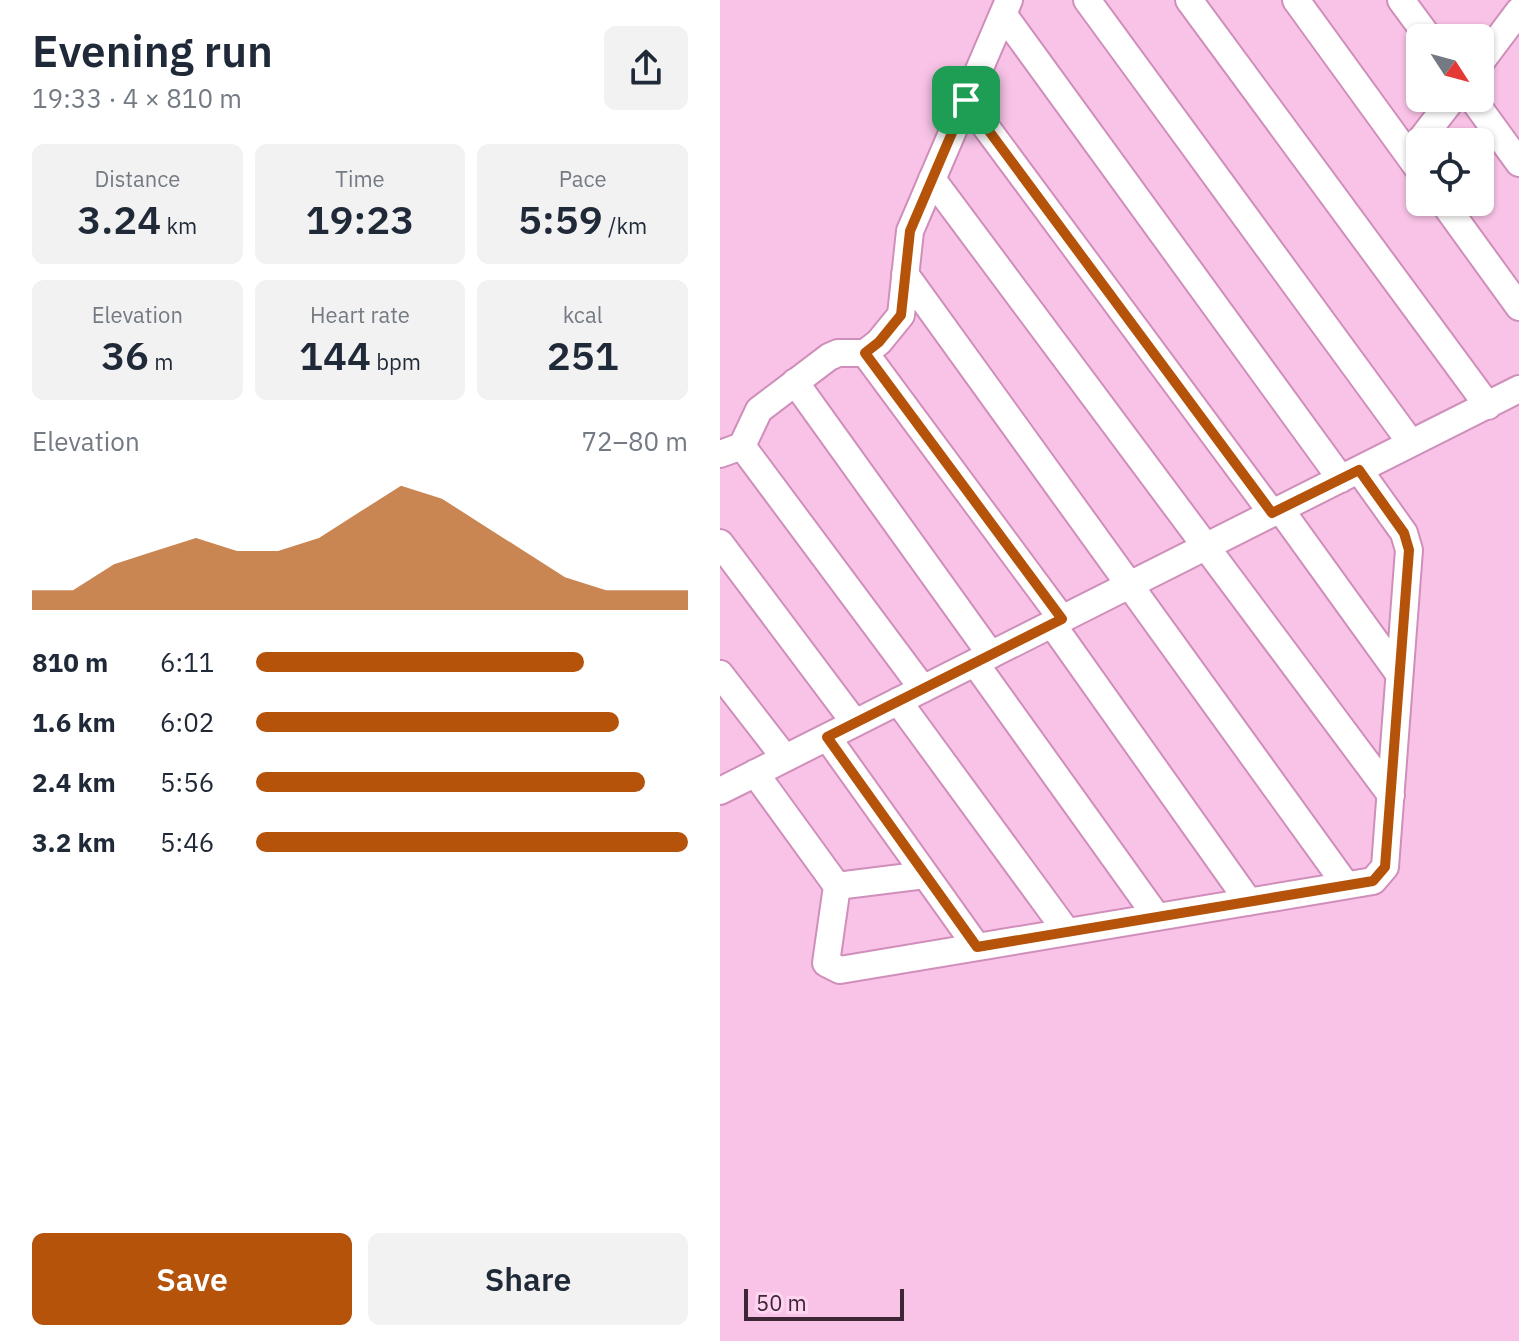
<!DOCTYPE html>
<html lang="en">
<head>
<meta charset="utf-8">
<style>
  :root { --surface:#fff; --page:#f2f2f3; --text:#1f2937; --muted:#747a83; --accent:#b45309 }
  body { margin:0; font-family:"IBM Plex Sans",sans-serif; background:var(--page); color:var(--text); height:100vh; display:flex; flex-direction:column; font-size:30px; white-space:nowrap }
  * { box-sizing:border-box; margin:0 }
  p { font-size:26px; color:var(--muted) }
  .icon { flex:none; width:44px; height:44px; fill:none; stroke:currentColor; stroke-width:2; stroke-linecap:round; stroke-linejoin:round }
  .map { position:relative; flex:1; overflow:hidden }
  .sheet { display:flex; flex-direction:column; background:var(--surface); width:720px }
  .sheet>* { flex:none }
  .needle { width:52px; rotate:126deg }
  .buttons { position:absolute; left:686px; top:24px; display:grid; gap:16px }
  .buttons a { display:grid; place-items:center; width:88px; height:88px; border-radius:12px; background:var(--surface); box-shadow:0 2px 6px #0004; font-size:40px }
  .scale { position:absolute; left:24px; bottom:20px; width:160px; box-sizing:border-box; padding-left:8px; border:4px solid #3f2637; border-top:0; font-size:22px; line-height:28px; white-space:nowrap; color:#3f2637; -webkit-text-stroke:6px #fed5f0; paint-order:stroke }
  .pin { position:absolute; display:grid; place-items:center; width:68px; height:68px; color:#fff; margin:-34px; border-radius:16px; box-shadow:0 4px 12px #0006 }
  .round { display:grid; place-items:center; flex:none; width:84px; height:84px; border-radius:12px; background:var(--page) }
  .overview { display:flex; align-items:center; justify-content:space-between; height:136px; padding:0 32px }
  h1 { font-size:44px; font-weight:600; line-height:60px }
  .stats { display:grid; grid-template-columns:repeat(3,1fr); gap:12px; height:136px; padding:8px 32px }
  .stats div { display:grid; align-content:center; border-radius:12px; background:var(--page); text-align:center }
  .stats b { font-size:40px; font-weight:600 }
  .stats small { font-size:22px; font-weight:400 }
  .stats p { font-size:22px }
  .chart { height:224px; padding:16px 32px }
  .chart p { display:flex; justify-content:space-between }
  .chart svg { width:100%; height:144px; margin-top:8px; fill:var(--accent); opacity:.7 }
  .primary-button { display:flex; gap:16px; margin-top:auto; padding:16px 32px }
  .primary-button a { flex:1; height:92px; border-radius:12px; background:var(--accent); color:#fff; font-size:32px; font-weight:600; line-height:92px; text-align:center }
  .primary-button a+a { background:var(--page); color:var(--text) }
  ul { padding:0 32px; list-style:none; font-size:26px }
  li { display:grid; grid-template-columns:128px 96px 1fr; align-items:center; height:60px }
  li i { height:20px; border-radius:10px; background:var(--accent) }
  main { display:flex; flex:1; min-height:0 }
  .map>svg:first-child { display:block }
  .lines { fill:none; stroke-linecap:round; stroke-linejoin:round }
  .street-casing { stroke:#cf8fba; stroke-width:30 }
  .street { stroke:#fff; stroke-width:26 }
  .route-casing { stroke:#fff; stroke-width:16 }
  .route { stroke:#b45309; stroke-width:10 }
</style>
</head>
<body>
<main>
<section class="sheet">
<div class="overview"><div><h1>Evening run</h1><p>19:33 · 4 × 810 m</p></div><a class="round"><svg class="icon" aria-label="share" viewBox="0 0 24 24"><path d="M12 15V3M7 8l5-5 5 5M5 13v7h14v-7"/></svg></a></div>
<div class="stats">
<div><p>Distance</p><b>3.24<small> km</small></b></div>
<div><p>Time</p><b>19:23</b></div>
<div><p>Pace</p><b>5:59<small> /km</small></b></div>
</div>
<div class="stats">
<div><p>Elevation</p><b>36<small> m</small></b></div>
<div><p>Heart rate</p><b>144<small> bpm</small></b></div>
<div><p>kcal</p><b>251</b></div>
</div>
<div class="chart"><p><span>Elevation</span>72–80 m</p>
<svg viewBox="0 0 160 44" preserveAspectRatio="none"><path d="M0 44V38L10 38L20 30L30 26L40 22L50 26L60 26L70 22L80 14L90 6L100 10L110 18L120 26L130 34L140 38L150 38L160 38V44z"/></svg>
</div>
<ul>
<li><b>810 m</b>6:11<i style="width:76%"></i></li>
<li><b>1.6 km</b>6:02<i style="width:84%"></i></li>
<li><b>2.4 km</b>5:56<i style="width:90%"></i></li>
<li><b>3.2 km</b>5:46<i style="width:100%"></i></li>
</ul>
<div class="primary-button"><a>Save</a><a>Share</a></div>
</section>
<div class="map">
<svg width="799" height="1341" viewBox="0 0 799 1341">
  <rect width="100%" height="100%" fill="#f9c3e7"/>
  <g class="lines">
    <g class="street-casing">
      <path id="street" d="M 367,0 L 691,443
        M 469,0 L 768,406
        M 576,0 L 700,171
        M 681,0 L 709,38
        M 283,14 L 621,479
        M 760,63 L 799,11
        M 752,98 L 799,163
        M 246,100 L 552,513
        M 689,155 L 733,98
        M 212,179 L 671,795
        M 723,202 L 799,307
        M 185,274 L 626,885
        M 145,353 L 342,619
        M 75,382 L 271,655
        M 22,446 L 203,689
        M 0,454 L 22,446 L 39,410 L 109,357 L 118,353 L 145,353 L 159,342 L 181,315 L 190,231 L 289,0
        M 560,509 L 679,674
        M 0,543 L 135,723
        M 332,624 L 529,902
        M 255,663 L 437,917
        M 0,674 L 65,758
        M 178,701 L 347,932
        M 107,737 L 257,947
        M 35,773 L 117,886 L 205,875
        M 0,791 L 799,389
        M 117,886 L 106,963 L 120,970 L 653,881 L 665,867 L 689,550 L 684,533 L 639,470"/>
    </g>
    <use href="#street" class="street"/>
  </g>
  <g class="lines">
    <g class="route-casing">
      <path id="route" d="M 246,100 L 552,513 L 639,470 L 684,533 L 689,550 L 665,867 L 653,881 L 257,947 L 107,737 L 342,619 L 145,353 L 159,342 L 181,315 L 190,231 Z"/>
    </g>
    <use href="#route" class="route"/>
  </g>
</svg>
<div class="buttons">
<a><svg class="needle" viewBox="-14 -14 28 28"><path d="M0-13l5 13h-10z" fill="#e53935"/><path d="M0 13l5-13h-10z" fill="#747a83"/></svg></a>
<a><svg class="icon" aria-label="locate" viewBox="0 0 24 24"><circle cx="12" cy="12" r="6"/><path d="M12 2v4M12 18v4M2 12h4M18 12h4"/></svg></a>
</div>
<div class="scale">50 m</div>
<div class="pin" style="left:246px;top:100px;background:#1e9e55"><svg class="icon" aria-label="arrive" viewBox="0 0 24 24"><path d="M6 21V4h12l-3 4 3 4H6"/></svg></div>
</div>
</main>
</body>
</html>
